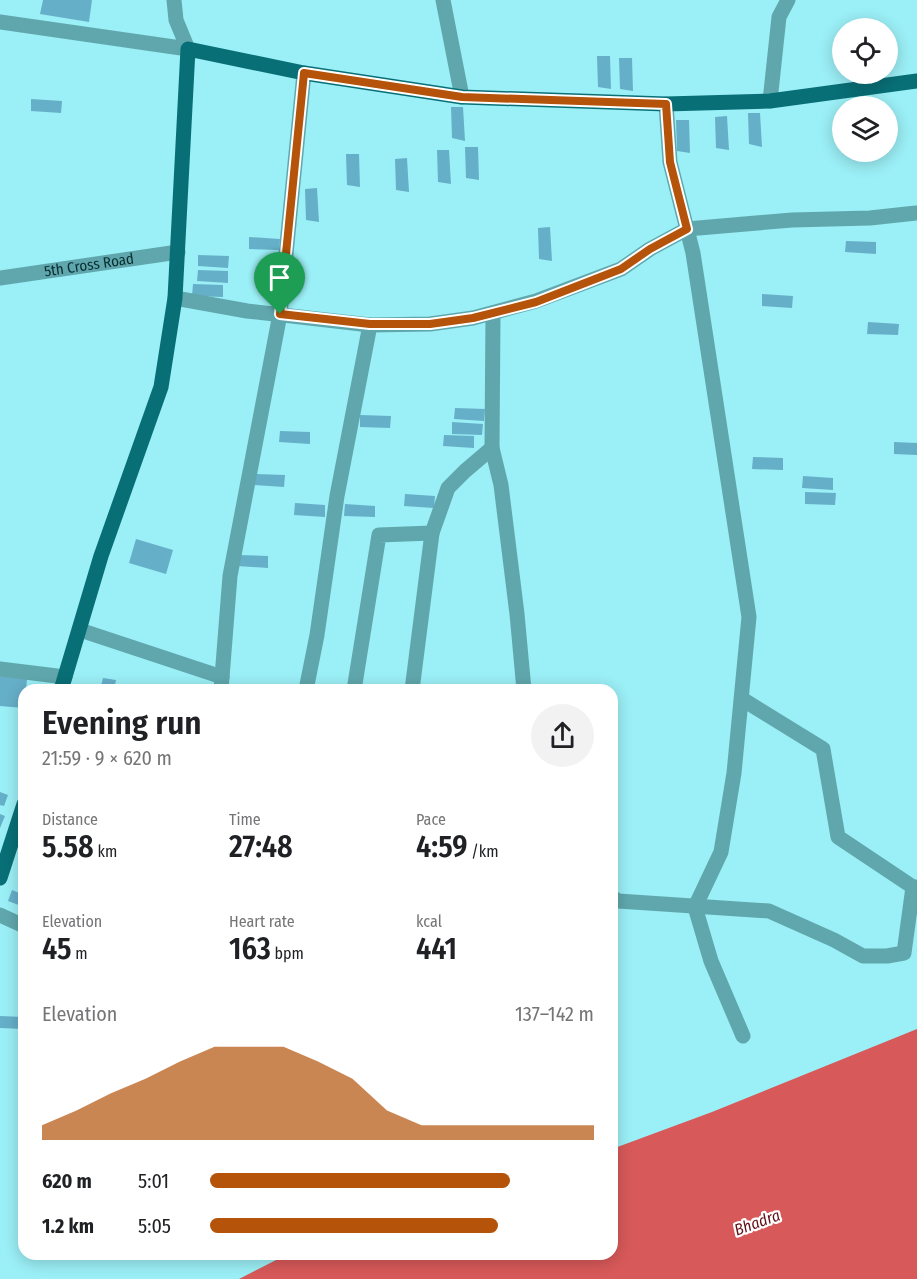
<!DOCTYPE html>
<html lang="en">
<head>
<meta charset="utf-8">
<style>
  :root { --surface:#fff; --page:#f2f2f2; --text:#202124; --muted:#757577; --accent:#b45309 }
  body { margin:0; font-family:"Fira Sans Condensed",sans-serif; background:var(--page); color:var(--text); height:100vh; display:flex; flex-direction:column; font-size:22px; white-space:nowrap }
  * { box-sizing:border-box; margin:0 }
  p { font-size:20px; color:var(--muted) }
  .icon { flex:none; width:33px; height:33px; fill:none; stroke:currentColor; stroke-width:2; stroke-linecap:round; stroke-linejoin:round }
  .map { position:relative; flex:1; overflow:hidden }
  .details { position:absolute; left:18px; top:684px; width:600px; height:576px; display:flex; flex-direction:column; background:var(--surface); border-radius:18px; box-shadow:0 3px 15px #0003 }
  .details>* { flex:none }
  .buttons { position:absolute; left:832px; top:18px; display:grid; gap:12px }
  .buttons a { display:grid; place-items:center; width:66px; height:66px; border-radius:50%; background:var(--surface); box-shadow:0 3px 15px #0003; font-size:30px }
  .pin { position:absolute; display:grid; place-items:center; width:51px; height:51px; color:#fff; margin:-62px -26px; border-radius:50% 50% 50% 0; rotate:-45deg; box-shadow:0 0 6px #0007 }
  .pin .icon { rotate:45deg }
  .round { display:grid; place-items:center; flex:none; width:63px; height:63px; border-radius:32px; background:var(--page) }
  .headline { display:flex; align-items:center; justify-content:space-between; height:102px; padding:0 24px }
  h1 { font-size:33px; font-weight:600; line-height:45px }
  .stats { display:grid; grid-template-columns:repeat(3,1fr); gap:9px; height:102px; padding:6px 24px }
  .stats div { display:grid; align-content:center }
  .stats b { font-size:30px; font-weight:600 }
  .stats small { font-size:16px; font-weight:400 }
  .stats p { font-size:16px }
  .chart { height:168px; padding:12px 24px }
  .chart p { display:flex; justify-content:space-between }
  .chart svg { width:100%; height:108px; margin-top:6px; fill:var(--accent); opacity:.7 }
  ul { padding:0 24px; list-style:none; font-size:20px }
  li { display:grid; grid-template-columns:96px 72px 1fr; align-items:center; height:45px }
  li i { height:15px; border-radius:8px; background:var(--accent) }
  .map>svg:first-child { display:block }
  .water { fill:#d85959 }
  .building { fill:#66afc8 }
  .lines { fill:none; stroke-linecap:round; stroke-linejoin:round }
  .minor { stroke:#60a7ad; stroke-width:15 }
  .major { stroke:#096f76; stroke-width:15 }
  .route-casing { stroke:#fff; stroke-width:12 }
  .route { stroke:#b45309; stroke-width:8 }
  .labels { text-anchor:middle; stroke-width:4.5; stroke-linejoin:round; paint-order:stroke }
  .street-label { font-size:15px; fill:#092e31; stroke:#fff }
  .water-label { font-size:16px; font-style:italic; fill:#621017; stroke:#fff }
</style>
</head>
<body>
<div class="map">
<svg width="917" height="1279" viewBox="0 0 917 1279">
  <rect width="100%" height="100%" fill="#9beff6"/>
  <path class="water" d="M 917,1029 L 917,1279 L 239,1279 L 288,1254 L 612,1254 L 612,1149 L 712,1112 Z"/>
  <path class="building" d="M 43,0 L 92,0 L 89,22 L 40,14 Z
    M 597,56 L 610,56 L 611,89 L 598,87 Z
    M 619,58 L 632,58 L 633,91 L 620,89 Z
    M 31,99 L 62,101 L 61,113 L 31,111 Z
    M 451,107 L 463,107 L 465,141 L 452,138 Z
    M 748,113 L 760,113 L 762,147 L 749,144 Z
    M 727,116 L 729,150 L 716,148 L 715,117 Z
    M 676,120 L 689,120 L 690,153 L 677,151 Z
    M 465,147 L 478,147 L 479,180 L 466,178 Z
    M 437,150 L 449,150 L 451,184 L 438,182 Z
    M 346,154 L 359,154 L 360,187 L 347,185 Z
    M 407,158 L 409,192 L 396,190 L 395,159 Z
    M 317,188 L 319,222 L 306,220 L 305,189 Z
    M 550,227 L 552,261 L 539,259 L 538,228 Z
    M 249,237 L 280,239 L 279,250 L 249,249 Z
    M 846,241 L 876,242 L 876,254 L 845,252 Z
    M 198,255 L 229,256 L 228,268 L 198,266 Z
    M 198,270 L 228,271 L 228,283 L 197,281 Z
    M 193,284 L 223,285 L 223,297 L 192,296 Z
    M 762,294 L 793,296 L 792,308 L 762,306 Z
    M 868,322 L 899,324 L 898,335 L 867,334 Z
    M 455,408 L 485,409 L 484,421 L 454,419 Z
    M 360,415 L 391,416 L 390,428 L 360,427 Z
    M 452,422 L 483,424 L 482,435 L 452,434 Z
    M 280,431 L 310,432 L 310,444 L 279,442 Z
    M 444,435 L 474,436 L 474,448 L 443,446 Z
    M 894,442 L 917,443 L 917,455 L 894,454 Z
    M 753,457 L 783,458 L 783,470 L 752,469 Z
    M 255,474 L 285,475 L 284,487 L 254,485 Z
    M 803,476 L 833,478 L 833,490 L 802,488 Z
    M 805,492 L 836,493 L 835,505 L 805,504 Z
    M 405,494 L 435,496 L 434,508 L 404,506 Z
    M 295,503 L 325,505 L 325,517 L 294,515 Z
    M 345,504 L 375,506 L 375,517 L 344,516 Z
    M 136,539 L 173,550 L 166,574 L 129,563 Z
    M 238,555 L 268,556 L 268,568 L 237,566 Z
    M 0,676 L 27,679 L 26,690 L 24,690 L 24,708 L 0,706 Z
    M 103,678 L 116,680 L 114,690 L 100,690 Z
    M 0,792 L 8,795 L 4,806 L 0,805 Z
    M 0,814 L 5,816 L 0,828 Z
    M 19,864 L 24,864 L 24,876 L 18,876 Z
    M 12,890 L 24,895 L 24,907 L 8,901 Z
    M 0,1016 L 24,1017 L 24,1029 L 0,1028 Z"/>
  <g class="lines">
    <g class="minor">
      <path d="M 174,0 L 176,20 L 188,49"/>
      <path d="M 443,0 L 462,97"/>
      <path d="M 0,22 L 188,49"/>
      <path d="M 770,101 L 779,17 L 788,0"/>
      <path d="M 666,104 L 670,162 L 693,253 L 749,617 L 734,773 L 721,852 L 695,907 L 711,961 L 743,1036"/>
      <path id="s1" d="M 0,278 L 178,252"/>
      <path d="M 175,298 L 247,311 L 370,325 L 430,324 L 473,318 L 536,301 L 621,269 L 650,249 L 687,229 L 792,220 L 870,218 L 916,213"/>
      <path d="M 493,313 L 492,448 L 501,485 L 517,614 L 524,690"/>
      <path d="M 80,630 L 222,677"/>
      <path d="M 0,669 L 65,677"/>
      <path d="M 221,690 L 230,576 L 280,314 L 304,73"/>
      <path d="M 306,690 L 317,635 L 337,496 L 370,325"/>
      <path d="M 354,690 L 379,535 L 432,533 L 448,488 L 465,471 L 492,448"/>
      <path d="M 412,690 L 432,533"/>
      <path d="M 742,699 L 823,749 L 838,837 L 913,887 L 917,887"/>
      <path d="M 612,897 L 618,901 L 769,911 L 834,940 L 863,956 L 887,956 L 904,953 L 913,887"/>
      <path d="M 0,915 L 24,926"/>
    </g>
    <path class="major" d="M 61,690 L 101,556 L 161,387 L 175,298 L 188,49 L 304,73 L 462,97 L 666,104 L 770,101 L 917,81
      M 0,878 L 24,804"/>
  </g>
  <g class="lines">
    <g class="route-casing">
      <path id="route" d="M 304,73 L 462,97 L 666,104 L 670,162 L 687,229 L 650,249 L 621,269 L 536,302 L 473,318 L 430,324 L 370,324 L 280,314 Z"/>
    </g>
    <use href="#route" class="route"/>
  </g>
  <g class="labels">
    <g class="street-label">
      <text dy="5" stroke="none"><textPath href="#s1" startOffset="90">5th Cross Road</textPath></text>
    </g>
    <g class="water-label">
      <text transform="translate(757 1222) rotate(-20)" y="6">Bhadra</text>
    </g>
  </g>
</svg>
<div class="buttons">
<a><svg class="icon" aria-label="locate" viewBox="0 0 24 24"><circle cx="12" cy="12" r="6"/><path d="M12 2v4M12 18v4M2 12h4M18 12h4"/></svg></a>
<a><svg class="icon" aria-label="layers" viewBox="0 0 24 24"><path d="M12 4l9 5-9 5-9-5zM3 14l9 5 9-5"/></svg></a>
</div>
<div class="pin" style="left:280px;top:314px;background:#1e9e55"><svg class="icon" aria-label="arrive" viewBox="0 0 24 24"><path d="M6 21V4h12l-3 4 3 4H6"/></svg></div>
<section class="details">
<div class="headline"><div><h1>Evening run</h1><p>21:59 · 9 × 620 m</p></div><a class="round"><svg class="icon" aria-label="share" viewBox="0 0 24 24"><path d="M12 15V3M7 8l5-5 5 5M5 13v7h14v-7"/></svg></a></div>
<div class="stats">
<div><p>Distance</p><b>5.58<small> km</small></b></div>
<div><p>Time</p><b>27:48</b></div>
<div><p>Pace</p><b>4:59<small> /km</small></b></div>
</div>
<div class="stats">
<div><p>Elevation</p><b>45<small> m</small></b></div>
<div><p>Heart rate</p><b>163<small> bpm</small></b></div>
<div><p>kcal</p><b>441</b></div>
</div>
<div class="chart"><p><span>Elevation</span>137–142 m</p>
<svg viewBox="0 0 160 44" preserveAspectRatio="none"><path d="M0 44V38L10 32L20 25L30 19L40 12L50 6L60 6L70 6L80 12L90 19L100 32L110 38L120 38L130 38L140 38L150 38L160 38V44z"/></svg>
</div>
<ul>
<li><b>620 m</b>5:01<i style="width:78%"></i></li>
<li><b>1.2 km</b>5:05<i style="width:75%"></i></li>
</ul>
</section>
</div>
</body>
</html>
